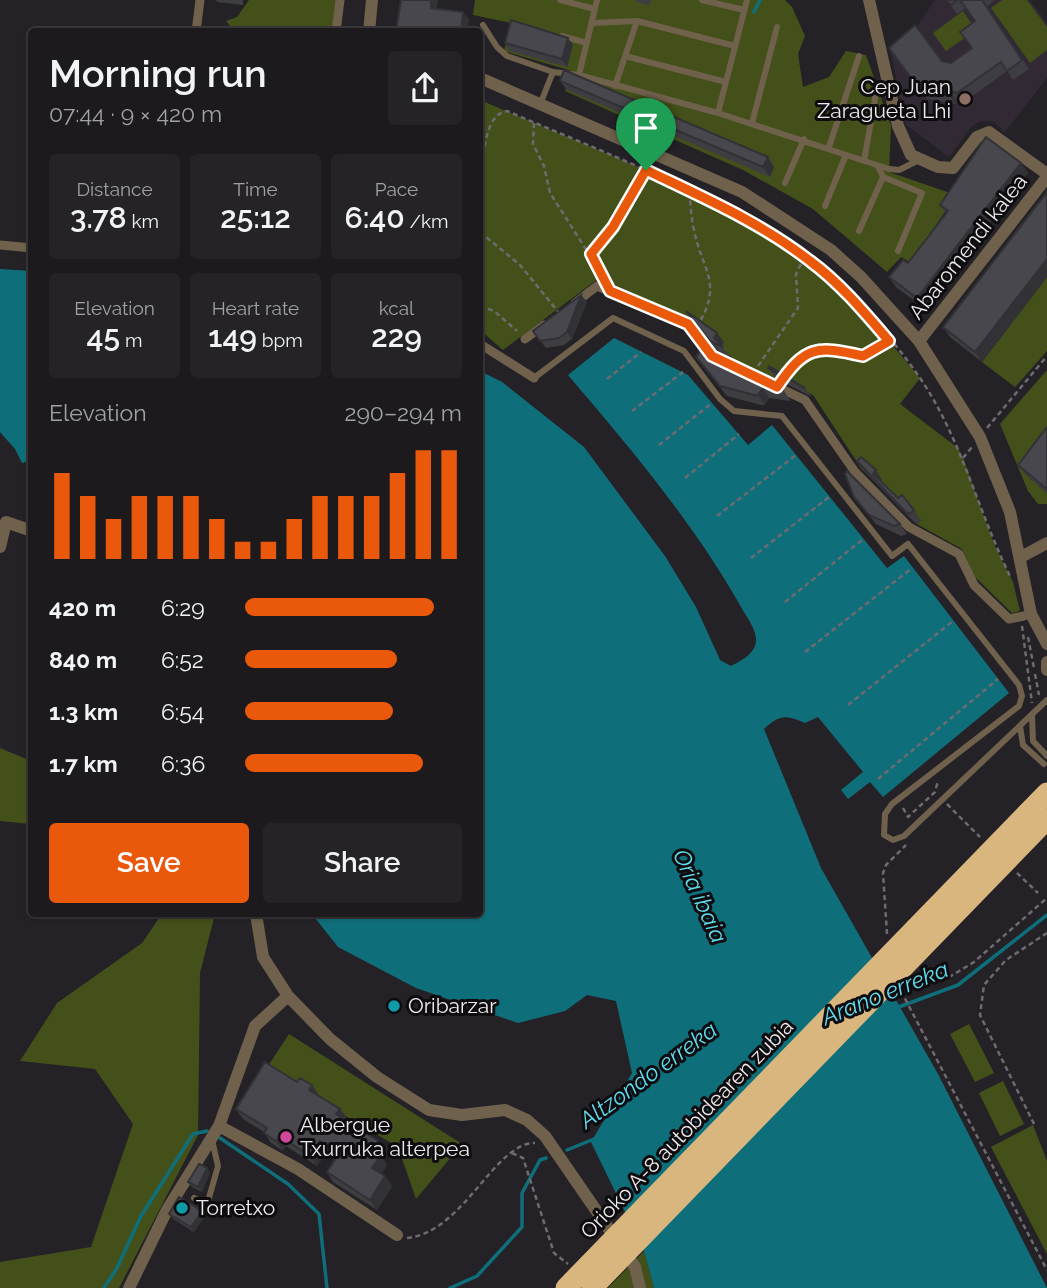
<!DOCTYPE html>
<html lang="en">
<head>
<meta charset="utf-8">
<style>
  :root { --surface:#1c1a1d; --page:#252326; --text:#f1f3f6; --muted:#a0a1a4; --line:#3a383b; --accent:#ea580c }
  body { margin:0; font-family:Raleway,sans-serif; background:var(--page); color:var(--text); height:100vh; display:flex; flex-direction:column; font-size:26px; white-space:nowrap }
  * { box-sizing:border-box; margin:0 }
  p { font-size:23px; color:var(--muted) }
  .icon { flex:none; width:38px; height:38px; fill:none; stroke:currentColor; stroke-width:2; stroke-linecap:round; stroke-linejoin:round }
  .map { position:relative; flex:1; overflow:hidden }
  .sheet { position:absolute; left:28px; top:28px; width:455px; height:889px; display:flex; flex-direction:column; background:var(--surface); border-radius:7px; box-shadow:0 2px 5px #0004,0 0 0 2px var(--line) }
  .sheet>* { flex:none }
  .pin { position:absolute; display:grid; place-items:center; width:60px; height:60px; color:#fff; margin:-72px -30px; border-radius:50% 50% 50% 0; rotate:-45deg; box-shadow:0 0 7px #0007 }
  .pin .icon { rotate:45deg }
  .round { display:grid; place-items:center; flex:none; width:74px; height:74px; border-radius:7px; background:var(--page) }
  .headline { display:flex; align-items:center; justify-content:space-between; height:119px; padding:0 21px }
  h1 { font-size:38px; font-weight:600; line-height:52px }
  .metrics { display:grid; grid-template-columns:repeat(3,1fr); gap:10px; height:119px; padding:7px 21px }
  .metrics div { display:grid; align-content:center; border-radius:7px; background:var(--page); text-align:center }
  .metrics b { font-size:30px; font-weight:600 }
  .metrics small { font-size:19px; font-weight:400 }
  .metrics p { font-size:19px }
  .chart { height:196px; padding:14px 21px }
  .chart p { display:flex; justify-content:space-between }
  .chart svg { width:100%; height:126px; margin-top:7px; stroke:var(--accent); stroke-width:6 }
  .cta { display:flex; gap:14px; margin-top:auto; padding:14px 21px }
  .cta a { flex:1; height:80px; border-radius:7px; background:var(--accent); color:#fff; font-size:28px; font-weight:600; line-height:80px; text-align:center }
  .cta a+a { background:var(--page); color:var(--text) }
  ul { padding:0 21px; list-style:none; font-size:23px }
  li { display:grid; grid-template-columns:112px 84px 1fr; align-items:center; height:52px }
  li i { height:18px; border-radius:9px; background:var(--accent) }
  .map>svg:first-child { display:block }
  .built { fill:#312a34 }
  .green { fill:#44501a }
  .water { fill:#0e6f7b }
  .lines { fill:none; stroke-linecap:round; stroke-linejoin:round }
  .stream { stroke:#0e6f7b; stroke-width:3.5 }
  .path { stroke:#6e6b70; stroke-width:2.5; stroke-dasharray:5 3.5; stroke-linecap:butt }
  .service { stroke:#6f614c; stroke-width:6 }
  .pedestrian { stroke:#6f614c; stroke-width:9 }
  .minor { stroke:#6f614c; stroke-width:12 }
  .motorway { stroke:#dab67f; stroke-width:21 }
  .wall { fill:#3e3d42 }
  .shaded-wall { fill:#323236 }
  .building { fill:#48474d; stroke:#323236; stroke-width:2 }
  .route-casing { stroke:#fff; stroke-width:14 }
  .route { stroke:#ea580c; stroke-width:9 }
  .education-dot { fill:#8d6e63; stroke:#0e0c0e; stroke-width:2.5 }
  .culture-dot { fill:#0f9aa8; stroke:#0e0c0e; stroke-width:2.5 }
  .hotel-dot { fill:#d1479c; stroke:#0e0c0e; stroke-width:2.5 }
  .labels { text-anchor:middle; stroke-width:6; stroke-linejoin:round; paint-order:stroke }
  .poi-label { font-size:21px; fill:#eceaed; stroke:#0e0c0e; text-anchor:start }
  .street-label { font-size:21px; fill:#eceaed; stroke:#0e0c0e }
  .water-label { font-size:23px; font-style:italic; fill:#61ddf0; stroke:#0e0c0e }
</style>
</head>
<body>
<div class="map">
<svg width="1047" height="1288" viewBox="0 0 1047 1288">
  <rect width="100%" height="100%" fill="#252227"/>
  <path class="built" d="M 935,0 L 1030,0 L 1047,23 L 1047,78 L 1005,132 L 994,122 L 981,121 L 972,126 L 949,157 L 906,125 L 890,49 L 913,32 Z"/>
  <path class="green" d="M 249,0 L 338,0 L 333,31 L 234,31 L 226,21 L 237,17 Z
    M 475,0 L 785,0 L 792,7 L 805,36 L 798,54 L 803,87 L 829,77 L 846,51 L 866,55 L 891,126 L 889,172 L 956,195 L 911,263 L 901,257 L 887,272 L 813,209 L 743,170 L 565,91 L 572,71 L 504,51 L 511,23 L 473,15 Z
    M 1002,0 L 1027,0 L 1047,27 L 1047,50 L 1030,63 L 991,8 Z
    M 963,11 L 976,30 L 946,51 L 933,33 Z
    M 480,100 L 646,170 L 757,225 L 810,261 L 863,310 L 920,378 L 900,404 L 958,448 L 963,458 L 994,544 L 1013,582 L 1020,611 L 1012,613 L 974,576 L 962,549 L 917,524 L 921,520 L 905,508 L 867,467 L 863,471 L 813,395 L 777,376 L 773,382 L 745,368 L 720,348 L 724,342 L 692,320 L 599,278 L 503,350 L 480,330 Z
    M 1047,277 L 1047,351 L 1015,387 L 982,362 Z
    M 1047,370 L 1047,446 L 1025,474 L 1047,493 L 1047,504 L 1038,504 L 1028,491 L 1000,424 Z
    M 0,748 L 31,761 L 31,824 L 0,821 Z
    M 162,914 L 215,914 L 200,973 L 198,1135 L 119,1288 L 0,1288 L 0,1262 L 91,1247 L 133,1124 L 95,1069 L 20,1061 L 57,1003 L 142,943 Z
    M 969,1024 L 994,1073 L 975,1082 L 950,1034 Z
    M 289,1034 L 462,1144 L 416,1199 L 398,1147 L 266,1069 Z
    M 1003,1081 L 1024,1124 L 1000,1136 L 979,1093 Z
    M 1033,1125 L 1047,1161 L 1047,1254 L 991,1147 Z
    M 644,1251 L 654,1288 L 608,1288 Z"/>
  <path class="water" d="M 0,269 L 31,271 L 32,460 L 22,463 L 15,449 L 0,432 Z
    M 614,338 L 688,375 L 748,445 L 772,425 L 887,568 L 904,556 L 1009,693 L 883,797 L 870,782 L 848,799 L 841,790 L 863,772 L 818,717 L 805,723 C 786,715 780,714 764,729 L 821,868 L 938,1074 L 1047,1288 L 654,1288 L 644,1251 L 591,1142 L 632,1073 L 616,1001 L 587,995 L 565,1011 L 518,1023 L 416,988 L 338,947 L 312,914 L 480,914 L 480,371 L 502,382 L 584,447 L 665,556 L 696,607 L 720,660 L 731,666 C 741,661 755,654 756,641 C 757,630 746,616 741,607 C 693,522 631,449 568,375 Z"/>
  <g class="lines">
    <path class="stream" d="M 754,12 L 760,0
      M 896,1008 L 958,985 L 1047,915
      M 220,1138 L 288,1184 L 319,1214 L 327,1288
      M 567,1150 L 594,1139
      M 104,1288 L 117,1268 L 141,1216 L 193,1134 L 207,1131
      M 450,1288 L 477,1276 L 522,1227 L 522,1193 L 540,1160 L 546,1158"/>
    <path class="path" d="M 534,123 L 533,144 L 544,166 L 550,193 L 603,276
      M 480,180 C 484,161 483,114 507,111 C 664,178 818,230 920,378 C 961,438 978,511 1010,576
      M 689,192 C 691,205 691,218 694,230 C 702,270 723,283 699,323
      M 480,232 L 520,265 L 560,314
      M 480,250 L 480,255
      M 591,254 L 613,227 L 646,170
      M 480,306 L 494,311 L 517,331
      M 758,366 L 798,308 L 796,274 L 804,258
      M 783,378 C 808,342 824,347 863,356 L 889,342
      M 607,379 L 641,352
      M 632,411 L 683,372
      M 987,428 L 1047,356
      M 659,445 L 712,403
      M 963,458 L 972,447
      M 685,478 L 739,434
      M 717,516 L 796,455
      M 751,558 L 829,497
      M 785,602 L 862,540
      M 1022,626 L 1032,703
      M 1028,637 L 1034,668
      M 805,652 L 912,568
      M 1035,674 L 1039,695
      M 848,705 L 953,621
      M 878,779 L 998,679
      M 947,804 L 980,837
      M 903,808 L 908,817 L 935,792 L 938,781
      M 1017,873 L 1038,893
      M 887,934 L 883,873 L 886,865 L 906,845
      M 924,968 L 951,976 L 974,962 L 1047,898
      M 901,991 L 1047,1270
      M 1034,1124 L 980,1015 L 984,985 L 1006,960 L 1047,933
      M 512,1153 L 523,1158 L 554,1253 L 568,1264
      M 407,1238 C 463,1233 495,1142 535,1143"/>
    <path class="service" d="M 560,0 L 595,9
      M 702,0 L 744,10
      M 592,23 L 637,21 L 735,46
      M 483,25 L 497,47 L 507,56 L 553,72 L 579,75 L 718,113 L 747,0
      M 562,36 L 587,43
      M 625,56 L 726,82
      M 579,75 L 597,0
      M 615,86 L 637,21
      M 541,102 L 553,72
      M 718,113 L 889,169 L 899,170 L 919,160
      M 752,123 L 777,27
      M 829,147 L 859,56
      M 864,161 L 876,93
      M 878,166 L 883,177 L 922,193 L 898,251
      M 785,183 L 804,139
      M 825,206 L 846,155
      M 859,231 L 883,177
      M 534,378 L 613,318 L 684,351 L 720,399 L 734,411 L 782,416 L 892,556 L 908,544 L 1019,685 L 1022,696 L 1019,706 L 892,804 L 885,814 L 884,835 L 893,840 L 904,836 L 1047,700
      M 1032,715 L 1033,741 L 1047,756
      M 1020,726 L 1023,745 L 1044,764
      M 194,1198 L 207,1205 L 218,1166 L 212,1140"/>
    <path class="pedestrian" d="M 196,32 L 200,0
      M 336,32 L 340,0
      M 0,245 L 32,248
      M 575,303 L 597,286 L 687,324 L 712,356 L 805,400 L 855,472 L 909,527 L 959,554 L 974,585 L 1009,619 L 1024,616
      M 525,339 L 544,325
      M 480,344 L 534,378"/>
    <path class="minor" d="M 869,0 L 898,126 L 911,155 L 938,167 L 953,168 L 977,137 L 989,132 L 1047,174
      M 369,32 L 372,0
      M 480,78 L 742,192 L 831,250 L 861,277 L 919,341 L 980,437 L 1010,512 L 1031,614 L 1047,644
      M 919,341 L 1047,177
      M 0,547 L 6,522 L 32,531
      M 1021,557 L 1047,543
      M 1047,662 L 1047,670
      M 256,914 L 263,957 L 288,996 L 330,1039 L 377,1077 L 429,1110 L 462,1115 L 505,1110 L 527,1120 L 545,1136 L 635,1267 L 640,1288
      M 219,1126 L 298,1169 L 397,1235
      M 129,1288 L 167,1210 L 219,1126 L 255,1026 L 288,996"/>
    <path class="motorway" d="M 566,1288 L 1047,793
      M 592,1288 L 1047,819"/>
  </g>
  <path class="wall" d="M 216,0 L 243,0 L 243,5 L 217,2 Z
    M 636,0 L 651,0 L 649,6 L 637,2 Z
    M 947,0 L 995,0 L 987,6 L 1029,69 L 1013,80 L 1007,71 L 964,102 L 956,100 L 956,104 L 927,99 L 889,48 L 951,63 L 972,48 L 975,21 L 966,8 L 957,14 Z
    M 505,43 L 573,45 L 567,67 L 510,51 Z
    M 560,81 L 768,157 L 774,167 L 770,177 L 567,90 Z
    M 1021,163 L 1028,173 L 924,308 L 896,287 L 889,277 L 908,263 L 946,213 L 940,205 Z
    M 1047,192 L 1047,277 L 982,362 L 950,337 L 943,327 Z
    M 581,295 L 587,302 L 572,339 L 564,345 L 546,348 L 533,331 Z
    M 686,311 L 724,342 L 722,346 L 730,357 L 717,350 Z
    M 696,357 L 784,391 L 791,401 L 769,398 L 765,405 L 761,405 L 727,396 Z
    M 768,368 L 805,388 L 812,397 L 775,378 Z
    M 1047,427 L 1047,493 L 1025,474 L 1018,465 Z
    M 857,461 L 882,480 L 881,482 L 898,498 L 914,510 L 921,520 L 917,524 L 913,521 L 864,471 Z
    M 854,497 L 900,524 L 907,534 L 901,536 L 876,524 Z
    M 319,1095 L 340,1109 L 347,1118 L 346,1120 L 385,1151 L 382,1157 L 387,1165 L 381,1174 L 385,1176 L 392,1186 L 377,1210 L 333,1182 L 327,1172 L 336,1157 L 327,1151 L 317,1166 L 286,1146 L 283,1151 L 271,1143 L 264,1132 L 243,1119 L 236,1109 Z
    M 207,1168 L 210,1173 L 202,1192 L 192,1187 L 188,1182 Z
    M 202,1211 L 205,1216 L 194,1232 L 173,1219 L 169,1214 Z"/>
  <path class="shaded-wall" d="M 431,0 L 438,0 L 436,16 L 431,8 Z
    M 463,12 L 469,20 L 468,32 L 461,32 Z
    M 568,38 L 573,45 L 567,67 L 562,59 Z
    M 950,91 L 956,100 L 956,104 L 949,95 Z
    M 768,157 L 774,167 L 770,177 L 763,167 Z
    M 1021,163 L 1028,173 L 924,308 L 917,298 Z
    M 1047,259 L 1047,277 L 982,362 L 975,352 Z
    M 581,295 L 587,302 L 572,339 L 567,332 Z
    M 717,333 L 724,342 L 721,346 L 714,338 Z
    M 763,388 L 769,398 L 765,405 L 758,395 Z
    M 876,470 L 882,480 L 880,483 L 873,474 Z
    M 312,1085 L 319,1095 L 309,1090 Z
    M 340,1109 L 347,1118 L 343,1124 L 336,1114 Z
    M 280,1136 L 286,1146 L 283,1151 L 276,1141 Z
    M 320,1141 L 327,1151 L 317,1166 L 310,1156 Z
    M 378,1141 L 385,1151 L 382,1157 L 387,1165 L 379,1178 L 372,1168 L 373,1150 Z
    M 207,1168 L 210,1173 L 202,1192 L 198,1187 Z
    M 385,1176 L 392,1186 L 377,1210 L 370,1200 Z
    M 202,1211 L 205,1216 L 194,1232 L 191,1227 Z"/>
  <path class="building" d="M 401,0 L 431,0 L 431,8 L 463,12 L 461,32 L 396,32 Z
    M 947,0 L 957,0 L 951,5 Z
    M 960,0 L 982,0 L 1022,60 L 1007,71 L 1001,62 L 957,93 L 950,91 L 949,95 L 920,90 L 889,48 L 915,25 L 942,61 L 951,63 L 972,48 L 960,32 L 975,21 Z
    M 511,20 L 568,38 L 562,59 L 505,43 Z
    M 564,70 L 768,157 L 763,167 L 560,81 Z
    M 986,137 L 1021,163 L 917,298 L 889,277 L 903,260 L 908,263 L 948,211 L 940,205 Z
    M 1047,192 L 1047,259 L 975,352 L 943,327 Z
    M 581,295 L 567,332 L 559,338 L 540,341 L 533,331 Z
    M 686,311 L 717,333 L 714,338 L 723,347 L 710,341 Z
    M 700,351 L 784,391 L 763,388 L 758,395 L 754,395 L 720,386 L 696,357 Z
    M 769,366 L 805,388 L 768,368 Z
    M 1047,427 L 1047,489 L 1018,465 Z
    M 861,457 L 876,470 L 873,474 L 898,498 L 902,495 L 914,510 L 910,514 L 906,512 L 857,461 Z
    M 847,471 L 900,524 L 894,526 L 869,515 L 854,497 L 845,474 Z
    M 265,1062 L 297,1082 L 300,1078 L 312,1085 L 309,1090 L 340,1109 L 336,1114 L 378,1141 L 373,1150 L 381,1155 L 372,1168 L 385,1176 L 370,1200 L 327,1172 L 339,1153 L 320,1141 L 310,1156 L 280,1136 L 276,1141 L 264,1133 L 267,1128 L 236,1109 Z
    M 199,1164 L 207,1168 L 198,1187 L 188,1182 Z
    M 179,1197 L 202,1211 L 191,1227 L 169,1214 Z"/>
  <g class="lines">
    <g class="route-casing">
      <path id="route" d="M 646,170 C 702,197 760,222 810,261 C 840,283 865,313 889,341 L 863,356 C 816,345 805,346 777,387 L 712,356 L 688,324 L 610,291 L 591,254 L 613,227 Z"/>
    </g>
    <use href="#route" class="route"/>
  </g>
  <circle class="education-dot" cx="965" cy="99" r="7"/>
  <g class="culture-dot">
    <circle cx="394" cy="1006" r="7"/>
    <circle cx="182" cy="1208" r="7"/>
  </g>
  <circle class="hotel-dot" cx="286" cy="1137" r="7"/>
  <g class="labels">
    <g class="poi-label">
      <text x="951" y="94" text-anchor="end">Cep Juan<tspan x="951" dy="24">Zaragueta Lhi</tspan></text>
      <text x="408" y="1013">Oribarzar</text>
      <text x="300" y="1132">Albergue<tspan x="300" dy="24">Txurruka alterpea</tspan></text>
      <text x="196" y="1215">Torretxo</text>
    </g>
    <g class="street-label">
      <text transform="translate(968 247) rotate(-52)" y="7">Abaromendi kalea</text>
      <text transform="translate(687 1129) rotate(-46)" y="7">Orioko A-8 autobidearen zubia</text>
    </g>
    <g class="water-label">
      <text transform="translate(700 896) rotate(66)" y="8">Oria ibaia</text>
      <text transform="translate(885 993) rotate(-22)" y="8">Arano erreka</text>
      <text transform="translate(648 1075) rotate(-36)" y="8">Altzondo erreka</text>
    </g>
  </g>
</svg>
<div class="pin" style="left:646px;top:170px;background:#1e9e55"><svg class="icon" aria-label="arrive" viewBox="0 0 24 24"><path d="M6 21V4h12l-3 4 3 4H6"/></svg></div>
<section class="sheet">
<div class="headline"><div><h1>Morning run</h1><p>07:44 · 9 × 420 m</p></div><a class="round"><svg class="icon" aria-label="share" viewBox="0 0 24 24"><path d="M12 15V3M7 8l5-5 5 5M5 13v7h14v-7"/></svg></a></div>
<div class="metrics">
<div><p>Distance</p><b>3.78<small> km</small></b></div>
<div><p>Time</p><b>25:12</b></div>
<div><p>Pace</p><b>6:40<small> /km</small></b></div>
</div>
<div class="metrics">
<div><p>Elevation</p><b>45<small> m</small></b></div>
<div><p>Heart rate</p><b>149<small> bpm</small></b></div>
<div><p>kcal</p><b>229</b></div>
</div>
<div class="chart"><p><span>Elevation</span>290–294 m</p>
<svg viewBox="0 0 160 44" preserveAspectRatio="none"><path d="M5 44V14M15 44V22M25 44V30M35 44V22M45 44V22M55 44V22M65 44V30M75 44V38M85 44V38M95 44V30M105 44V22M115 44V22M125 44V22M135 44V14M145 44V6M155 44V6"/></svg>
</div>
<ul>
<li><b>420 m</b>6:29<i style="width:87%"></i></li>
<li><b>840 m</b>6:52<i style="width:70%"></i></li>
<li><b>1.3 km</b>6:54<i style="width:68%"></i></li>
<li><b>1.7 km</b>6:36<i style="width:82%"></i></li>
</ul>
<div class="cta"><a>Save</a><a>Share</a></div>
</section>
</div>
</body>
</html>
